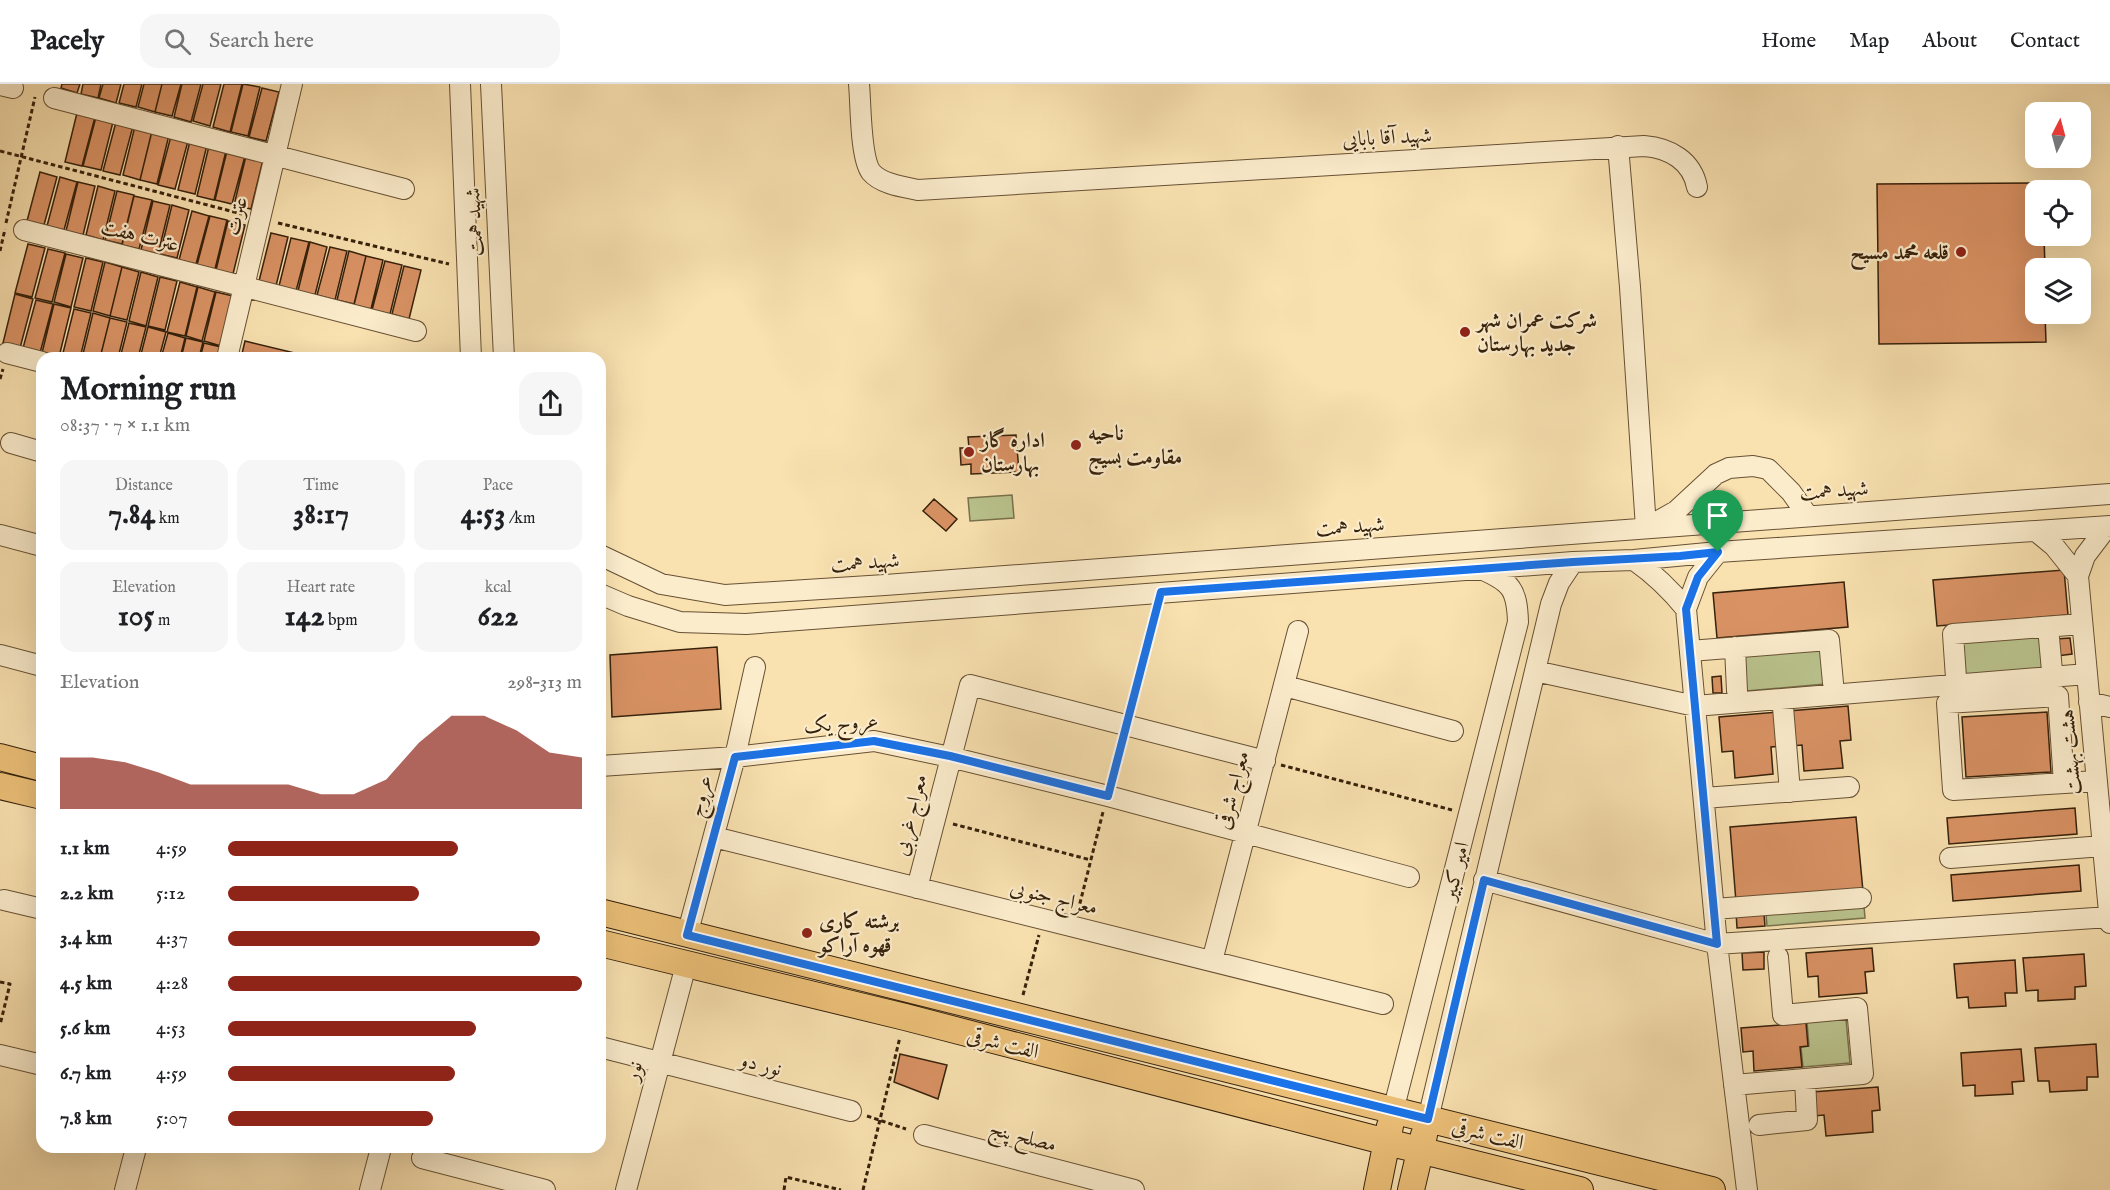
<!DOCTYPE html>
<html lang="en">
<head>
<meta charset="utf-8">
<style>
  :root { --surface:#fff; --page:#f6f6f6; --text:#202124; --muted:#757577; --line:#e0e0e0; --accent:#8f2418 }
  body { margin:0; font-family:"IM FELL English",Amiri,serif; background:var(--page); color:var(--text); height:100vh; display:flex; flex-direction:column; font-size:22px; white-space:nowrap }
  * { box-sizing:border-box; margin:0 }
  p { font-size:20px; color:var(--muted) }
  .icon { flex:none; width:33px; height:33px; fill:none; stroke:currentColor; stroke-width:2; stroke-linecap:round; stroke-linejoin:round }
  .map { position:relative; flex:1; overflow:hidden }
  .details { position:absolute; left:36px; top:268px; width:570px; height:801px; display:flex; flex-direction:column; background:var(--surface); border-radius:18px; box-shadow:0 6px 24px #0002 }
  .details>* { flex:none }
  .needle { width:39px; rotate:6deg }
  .fabs { position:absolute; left:2025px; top:18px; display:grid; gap:12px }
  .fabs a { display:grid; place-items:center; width:66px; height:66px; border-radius:12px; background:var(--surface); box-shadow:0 6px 24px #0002; font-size:30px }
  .pin { position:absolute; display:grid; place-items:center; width:51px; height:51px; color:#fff; margin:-62px -26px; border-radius:50% 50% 50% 0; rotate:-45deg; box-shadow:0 0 6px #0007 }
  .pin .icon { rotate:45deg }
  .round { display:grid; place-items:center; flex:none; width:63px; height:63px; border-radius:18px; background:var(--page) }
  .summary { display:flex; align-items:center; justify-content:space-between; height:102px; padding:0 24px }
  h1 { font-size:33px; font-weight:800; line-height:45px }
  .stats { display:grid; grid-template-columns:repeat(3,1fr); gap:9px; height:102px; padding:6px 24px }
  .stats div { display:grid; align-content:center; border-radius:15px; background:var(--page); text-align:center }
  .stats b { font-size:30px; font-weight:800 }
  .stats small { font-size:16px; font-weight:400 }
  .stats p { font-size:16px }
  .chart { height:168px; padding:12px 24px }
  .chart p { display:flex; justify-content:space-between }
  .chart svg { width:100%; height:108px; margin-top:6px; fill:var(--accent); opacity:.7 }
  ul { padding:0 24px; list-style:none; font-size:20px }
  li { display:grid; grid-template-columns:96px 72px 1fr; align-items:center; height:45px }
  li i { height:15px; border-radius:8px; background:var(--accent) }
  header { display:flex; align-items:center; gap:36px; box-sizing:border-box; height:84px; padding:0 30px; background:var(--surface); border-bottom:2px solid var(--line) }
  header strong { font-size:28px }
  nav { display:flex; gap:33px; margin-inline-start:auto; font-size:21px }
  .search { width:420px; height:54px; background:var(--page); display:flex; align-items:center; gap:15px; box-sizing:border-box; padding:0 21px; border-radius:18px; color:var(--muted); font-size:22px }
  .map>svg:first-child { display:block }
  .green { fill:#bac38d; stroke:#78724c; stroke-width:1.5 }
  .building { fill:#d99264; stroke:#36210b; stroke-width:1.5 }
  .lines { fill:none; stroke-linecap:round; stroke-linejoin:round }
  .minor-casing { stroke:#675134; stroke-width:22 }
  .major-casing { stroke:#36210b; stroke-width:28 }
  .path { stroke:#36210b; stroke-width:3; stroke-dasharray:4.5 3; stroke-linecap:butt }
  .minor { stroke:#fbeccc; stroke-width:20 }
  .major { stroke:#ecc078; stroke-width:26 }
  .route-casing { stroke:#fff; stroke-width:12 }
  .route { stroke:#1a73e8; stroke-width:8 }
  .poi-dot { fill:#8f2418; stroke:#fbeccc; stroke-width:2 }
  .labels { text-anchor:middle; stroke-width:4.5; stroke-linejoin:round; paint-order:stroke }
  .street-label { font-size:21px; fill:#36210b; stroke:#fbeccc }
  .poi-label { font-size:21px; font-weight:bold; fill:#36210b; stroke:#fbeccc; text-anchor:start }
</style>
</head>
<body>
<header>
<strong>Pacely</strong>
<div class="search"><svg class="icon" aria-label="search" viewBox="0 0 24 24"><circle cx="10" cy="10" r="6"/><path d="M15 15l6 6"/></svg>Search here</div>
<nav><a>Home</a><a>Map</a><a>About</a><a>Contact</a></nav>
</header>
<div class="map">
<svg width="2110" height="1106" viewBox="0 0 2110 1106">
  <rect width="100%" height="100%" fill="#f9e1b0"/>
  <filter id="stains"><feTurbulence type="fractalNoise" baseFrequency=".00333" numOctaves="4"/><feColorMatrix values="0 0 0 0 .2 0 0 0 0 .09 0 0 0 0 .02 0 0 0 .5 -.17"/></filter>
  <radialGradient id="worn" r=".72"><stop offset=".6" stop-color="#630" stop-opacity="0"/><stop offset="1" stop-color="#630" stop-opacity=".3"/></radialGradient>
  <path class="green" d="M 1012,411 L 1014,434 L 970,437 L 968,414 Z
    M 2042,552 L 2045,588 L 1966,594 L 1963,558 Z
    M 1822,564 L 1825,600 L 1746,607 L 1743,571 Z
    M 1864,822 L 1865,834 L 1767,842 L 1766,830 Z
    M 1846,935 L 1850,979 L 1803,983 L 1801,963 L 1809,962 L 1807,938 Z"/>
  <path class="building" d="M 62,0 L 80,0 L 77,9 L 61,4 Z
    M 83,0 L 101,0 L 98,14 L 81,10 Z
    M 103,0 L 121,0 L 116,19 L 99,14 Z
    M 124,0 L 142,0 L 136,23 L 119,19 Z
    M 144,0 L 162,0 L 155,28 L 138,23 Z
    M 162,0 L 181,0 L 172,32 L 155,28 Z
    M 182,0 L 201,0 L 191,38 L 174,33 Z
    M 203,0 L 221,0 L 210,42 L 193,37 Z
    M 224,0 L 242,0 L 230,48 L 213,43 Z
    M 243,0 L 260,3 L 248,52 L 231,48 Z
    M 262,4 L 279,8 L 266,57 L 249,53 Z
    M 77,29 L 95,33 L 82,82 L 65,78 Z
    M 96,33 L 113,38 L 101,86 L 83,82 Z
    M 116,38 L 133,42 L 120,91 L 103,87 Z
    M 135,42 L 152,47 L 140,96 L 123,91 Z
    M 152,47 L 169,51 L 157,100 L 140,96 Z
    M 171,52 L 188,57 L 175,105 L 158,101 Z
    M 190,57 L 207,61 L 195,110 L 178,106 Z
    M 209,62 L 226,67 L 214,116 L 197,112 Z
    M 227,67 L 245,72 L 232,120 L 215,116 Z
    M 246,72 L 263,76 L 251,125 L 234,121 Z
    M 40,88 L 57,93 L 44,141 L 27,137 Z
    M 60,93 L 77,98 L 64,146 L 47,142 Z
    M 78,98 L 95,102 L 83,151 L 66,147 Z
    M 2044,99 L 2044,106 L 2036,106 L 2036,152 L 2044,152 L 2045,184 L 2036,184 L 2036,230 L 2045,230 L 2046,258 L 1879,260 L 1877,100 Z
    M 98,102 L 115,107 L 103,156 L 86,151 Z
    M 117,107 L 134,111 L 122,160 L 105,156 Z
    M 134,112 L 152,116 L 139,165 L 122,161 Z
    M 153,117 L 170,121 L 158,170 L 141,166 Z
    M 172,121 L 189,126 L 177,174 L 160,170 Z
    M 192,127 L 209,132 L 196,180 L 179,176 Z
    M 210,132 L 227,136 L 215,185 L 197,181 Z
    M 228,137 L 245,141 L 233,190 L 216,186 Z
    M 271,149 L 288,153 L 276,202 L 259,197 Z
    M 291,154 L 309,158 L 296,207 L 279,202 Z
    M 310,158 L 327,163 L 315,211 L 298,207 Z
    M 28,160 L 45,164 L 32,213 L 15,209 Z
    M 330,163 L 347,167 L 335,216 L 317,211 Z
    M 48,165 L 65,169 L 52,218 L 35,214 Z
    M 349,167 L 366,172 L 354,220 L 337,216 Z
    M 66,170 L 83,174 L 71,223 L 54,218 Z
    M 366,172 L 383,176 L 371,225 L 354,221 Z
    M 86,174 L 103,178 L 91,227 L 74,223 Z
    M 385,177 L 402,181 L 390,230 L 372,226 Z
    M 105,178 L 122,183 L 110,232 L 93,227 Z
    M 404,182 L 421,186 L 409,235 L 392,230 Z
    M 122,183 L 139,188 L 127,236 L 110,232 Z
    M 141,188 L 158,193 L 146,242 L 129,237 Z
    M 160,193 L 177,197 L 165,246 L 148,242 Z
    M 180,198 L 197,203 L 185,252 L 167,248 Z
    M 198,203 L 215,208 L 202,257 L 186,252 Z
    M 216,208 L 233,212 L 221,262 L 204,257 Z
    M 15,210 L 33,215 L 20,264 L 3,259 Z
    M 36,216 L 53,220 L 40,269 L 23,264 Z
    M 54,220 L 71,224 L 59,273 L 42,269 Z
    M 74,225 L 91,229 L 80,274 L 66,274 L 62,273 Z
    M 93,229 L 110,234 L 100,274 L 82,274 Z
    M 110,234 L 127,238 L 118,274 L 100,274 Z
    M 129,239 L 146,243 L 138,274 L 120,274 Z
    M 148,243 L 166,248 L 159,274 L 140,274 Z
    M 168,249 L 185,254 L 180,274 L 161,274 Z
    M 186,254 L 203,258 L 199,274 L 181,274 Z
    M 245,257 L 303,271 L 302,274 L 241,274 Z
    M 204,259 L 221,263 L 219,274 L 200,274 Z
    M 1016,351 L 1019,388 L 971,390 L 971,380 L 961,381 L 960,364 L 969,364 L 968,353 Z
    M 934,415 L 957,435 L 946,447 L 923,427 Z
    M 2064,486 L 2068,531 L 1937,542 L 1933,496 Z
    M 1844,498 L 1848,543 L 1717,554 L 1713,509 Z
    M 2070,554 L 2072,570 L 2057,572 L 2056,555 Z
    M 717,563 L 721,625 L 612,633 L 610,571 Z
    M 600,570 L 604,570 L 603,635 L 600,635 Z
    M 1721,592 L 1722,609 L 1713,609 L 1712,593 Z
    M 1848,622 L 1851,656 L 1840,657 L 1843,684 L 1804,687 L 1802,661 L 1791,662 L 1788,627 Z
    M 1778,628 L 1782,662 L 1771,663 L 1773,690 L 1735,694 L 1733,667 L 1722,668 L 1719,633 Z
    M 2047,628 L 2051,688 L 1966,693 L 1962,633 Z
    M 2075,724 L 2077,750 L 1949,760 L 1947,734 Z
    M 1856,733 L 1863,807 L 1736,818 L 1730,743 Z
    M 2079,781 L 2081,807 L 1953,817 L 1951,791 Z
    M 1736,828 L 1764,830 L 1765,842 L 1737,844 Z
    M 1872,864 L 1874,887 L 1865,888 L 1867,909 L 1819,913 L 1818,892 L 1808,893 L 1806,869 Z
    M 1764,868 L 1764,885 L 1743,886 L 1742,869 Z
    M 2084,870 L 2086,902 L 2075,903 L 2075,915 L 2038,917 L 2038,906 L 2026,907 L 2023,874 Z
    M 2015,876 L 2017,909 L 2005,909 L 2006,922 L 1969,924 L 1968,913 L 1957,914 L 1954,880 Z
    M 1806,939 L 1808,962 L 1800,963 L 1802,983 L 1754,987 L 1753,967 L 1743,968 L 1741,944 Z
    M 2096,960 L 2098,993 L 2087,993 L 2087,1006 L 2050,1008 L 2049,997 L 2038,997 L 2035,964 Z
    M 2021,965 L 2024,997 L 2012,998 L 2013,1010 L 1975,1012 L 1975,1001 L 1963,1002 L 1961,969 Z
    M 900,970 L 947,981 L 938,1015 L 894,998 Z
    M 1878,1003 L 1880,1026 L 1872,1027 L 1873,1048 L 1826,1052 L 1824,1031 L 1814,1032 L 1812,1008 Z"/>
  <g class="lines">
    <g class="minor-casing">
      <path id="minor" d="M 460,0 L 471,274
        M 491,0 L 504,274
        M 859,0 C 861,20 860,73 871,88 C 881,100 904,103 918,106 L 1644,62 C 1670,64 1692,77 1697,103
        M 0,1 L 13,4
        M 54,14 L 404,105
        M 1618,62 L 1630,203 L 1646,444 L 1676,427 L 1716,390 L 1729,384 L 1753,382 L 1768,385 L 1791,408 L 1808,432
        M 24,146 L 416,247
        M 7,269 L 42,278
        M 227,274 L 292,0
        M 11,359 L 42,368
        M 2037,448 L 2054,462 L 2078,492 L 2085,472 L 2107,443
        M 0,451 L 42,462
        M 600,471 L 661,500 L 725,511 L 885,501 L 2110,410
        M 1634,476 C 1654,490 1670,505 1686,525 L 1698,493 L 1718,468
        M 2078,492 L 2110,839
        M 600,510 L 628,522 L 680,538 L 746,540 L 1573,478 L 1634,476 L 1718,468 L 2110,442
        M 1686,525 L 1717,860 L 1747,1106
        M 2048,543 L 2052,587
        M 1735,563 L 1737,607
        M 1690,567 L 1829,556 L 1833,599
        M 0,571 L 42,582
        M 1535,587 L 1695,622 L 2087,590
        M 1956,594 L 1953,550 L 2082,540
        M 1285,602 L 1453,647
        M 2089,618 L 2110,623
        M 1783,623 L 1790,708
        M 600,682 L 735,673 L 874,657 L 950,673 L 1108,712 L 1409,793
        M 2064,699 L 2058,612 L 1947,619 L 1953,706 L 2097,697
        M 1704,714 L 1849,703
        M 714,753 L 1383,920
        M 1950,774 L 2103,762
        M 1484,796 L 1717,860 L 2109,833
        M 917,804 L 970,601 L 1265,677
        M 4,816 L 42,825
        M 1714,825 L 1861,814
        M 687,851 L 735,673 L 755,583
        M 1212,877 L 1298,547
        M 600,963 L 851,1027
        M 0,971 L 42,981
        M 1734,1001 L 1863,990 L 1857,924 L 1783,931 L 1778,873
        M 1393,1027 L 1518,538 C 1517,505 1511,498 1481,485
        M 1428,1035 L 1551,520 L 1559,499 L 1573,478
        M 1759,1041 L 1807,1036 L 1805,995
        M 924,1051 L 1134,1106
        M 422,1074 L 545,1106
        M 125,1106 L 136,1064
        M 370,1106 L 381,1064
        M 626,1106 L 686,881"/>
    </g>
    <g class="major-casing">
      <path id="major" d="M 0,673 L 42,684
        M 0,702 L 42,712
        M 600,828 L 1712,1106
        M 600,859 L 905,933 L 1387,1058 L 1580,1106
        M 1377,1106 L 1390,1042
        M 1411,1106 L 1424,1051"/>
    </g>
    <path class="path" d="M 0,67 L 242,130
      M 6,139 L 35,13
      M 278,139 L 449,180
      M 0,167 L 5,145
      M 0,295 L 3,285
      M 1131,623 L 1156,528
      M 1281,681 L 1452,726
      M 1112,696 L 1121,659
      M 953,740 L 1091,776
      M 1078,827 L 1103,728
      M 0,898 L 10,900 L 0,941
      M 1023,911 L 1039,851
      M 867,1032 L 906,1045
      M 784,1106 L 786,1093 L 841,1106
      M 863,1106 L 900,953"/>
    <use href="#minor" class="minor"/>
    <use href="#major" class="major"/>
  </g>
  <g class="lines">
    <g class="route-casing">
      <path id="route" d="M 1718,468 L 1698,493 L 1686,525 L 1717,860 L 1484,796 L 1428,1035 L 687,851 L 735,673 L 874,657 L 950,672 L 1108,712 L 1161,508 L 1573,478 L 1680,472 Z"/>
    </g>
    <use href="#route" class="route"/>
  </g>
  <g class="poi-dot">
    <circle cx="1961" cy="168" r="6"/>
    <circle cx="1465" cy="248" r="6"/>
    <circle cx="1076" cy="361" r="6"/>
    <circle cx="969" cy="368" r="6"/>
    <circle cx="807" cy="849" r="6"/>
  </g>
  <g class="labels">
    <g class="street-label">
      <text transform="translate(1387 53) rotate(-3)" y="7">شهید آقا بابایی</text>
      <text transform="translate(236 132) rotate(-77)" y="7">عترت</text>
      <text transform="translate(474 138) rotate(-93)" y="7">شهید همت</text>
      <text transform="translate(140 151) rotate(14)" y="7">عترت هفت</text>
      <text transform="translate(1834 406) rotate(-4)" y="7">شهید همت</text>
      <text transform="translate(1350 442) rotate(-4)" y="7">شهید همت</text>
      <text transform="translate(865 478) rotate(-4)" y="7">شهید همت</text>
      <text transform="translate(841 639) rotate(-4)" y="7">عروج یک</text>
      <text transform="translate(2070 668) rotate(-95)" y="7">هشت بهشت</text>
      <text transform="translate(1232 706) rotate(-75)" y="7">معراج شرقی</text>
      <text transform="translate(700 712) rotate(-75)" y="7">عروج</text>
      <text transform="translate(910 731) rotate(-76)" y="7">معراج غربی</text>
      <text transform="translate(1455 787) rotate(-76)" y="7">امیر کبیر</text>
      <text transform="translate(1054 813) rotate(14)" y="7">معراج جنوبی</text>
      <text transform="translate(1003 959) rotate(14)" y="7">الفت شرقی</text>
      <text transform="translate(761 980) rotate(14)" y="7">نور دو</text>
      <text transform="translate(633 987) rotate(-75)" y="7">نور</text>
      <text transform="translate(1488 1050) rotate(14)" y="7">الفت شرقی</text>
      <text transform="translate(1023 1052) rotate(15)" y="7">مصلح پنج</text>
    </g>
    <g class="poi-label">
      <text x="1949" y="175" text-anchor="end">قلعه محمد مسیح</text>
      <text x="1477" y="243">شرکت عمران شهر<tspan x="1477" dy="24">جدید بهارستان</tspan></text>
      <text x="1088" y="356">ناحیه<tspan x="1088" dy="24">مقاومت بسیج</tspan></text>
      <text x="981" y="363">اداره گاز<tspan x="981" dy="24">بهارستان</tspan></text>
      <text x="819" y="844">برشته کاری<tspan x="819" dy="24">قهوه آراکو</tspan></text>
    </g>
  </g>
  <rect width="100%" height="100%" filter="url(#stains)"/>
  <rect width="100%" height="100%" fill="url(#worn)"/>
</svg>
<div class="fabs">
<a><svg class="needle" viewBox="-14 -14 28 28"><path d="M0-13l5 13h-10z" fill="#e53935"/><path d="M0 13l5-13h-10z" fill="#757577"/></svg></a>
<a><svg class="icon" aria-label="locate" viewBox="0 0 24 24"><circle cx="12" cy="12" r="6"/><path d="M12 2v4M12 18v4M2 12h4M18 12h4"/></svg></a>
<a><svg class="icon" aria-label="layers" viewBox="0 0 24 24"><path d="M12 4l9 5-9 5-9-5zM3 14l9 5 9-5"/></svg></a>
</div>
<div class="pin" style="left:1718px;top:468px;background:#1e9e55"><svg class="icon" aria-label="arrive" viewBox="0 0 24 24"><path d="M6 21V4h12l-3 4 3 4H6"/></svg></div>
<section class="details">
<div class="summary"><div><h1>Morning run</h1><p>08:37 · 7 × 1.1 km</p></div><a class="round"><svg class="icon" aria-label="share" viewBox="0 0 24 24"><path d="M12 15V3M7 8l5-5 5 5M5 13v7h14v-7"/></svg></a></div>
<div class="stats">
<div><p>Distance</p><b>7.84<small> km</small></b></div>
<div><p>Time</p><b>38:17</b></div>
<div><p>Pace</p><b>4:53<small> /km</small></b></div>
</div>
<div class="stats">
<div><p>Elevation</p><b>105<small> m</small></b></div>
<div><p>Heart rate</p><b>142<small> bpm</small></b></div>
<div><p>kcal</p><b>622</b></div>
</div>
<div class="chart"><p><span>Elevation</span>298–313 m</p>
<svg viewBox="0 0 160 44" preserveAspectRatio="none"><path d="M0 44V23L10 23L20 25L30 29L40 34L50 34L60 34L70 34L80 38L90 38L100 32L110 17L120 6L130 6L140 12L150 21L160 23V44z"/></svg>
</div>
<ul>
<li><b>1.1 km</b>4:59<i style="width:65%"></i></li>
<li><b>2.2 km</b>5:12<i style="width:54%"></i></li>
<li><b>3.4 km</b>4:37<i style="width:88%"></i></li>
<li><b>4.5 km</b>4:28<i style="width:100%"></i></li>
<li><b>5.6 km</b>4:53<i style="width:70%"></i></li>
<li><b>6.7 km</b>4:59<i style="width:64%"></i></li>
<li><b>7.8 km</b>5:07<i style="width:58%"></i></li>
</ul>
</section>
</div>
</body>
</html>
